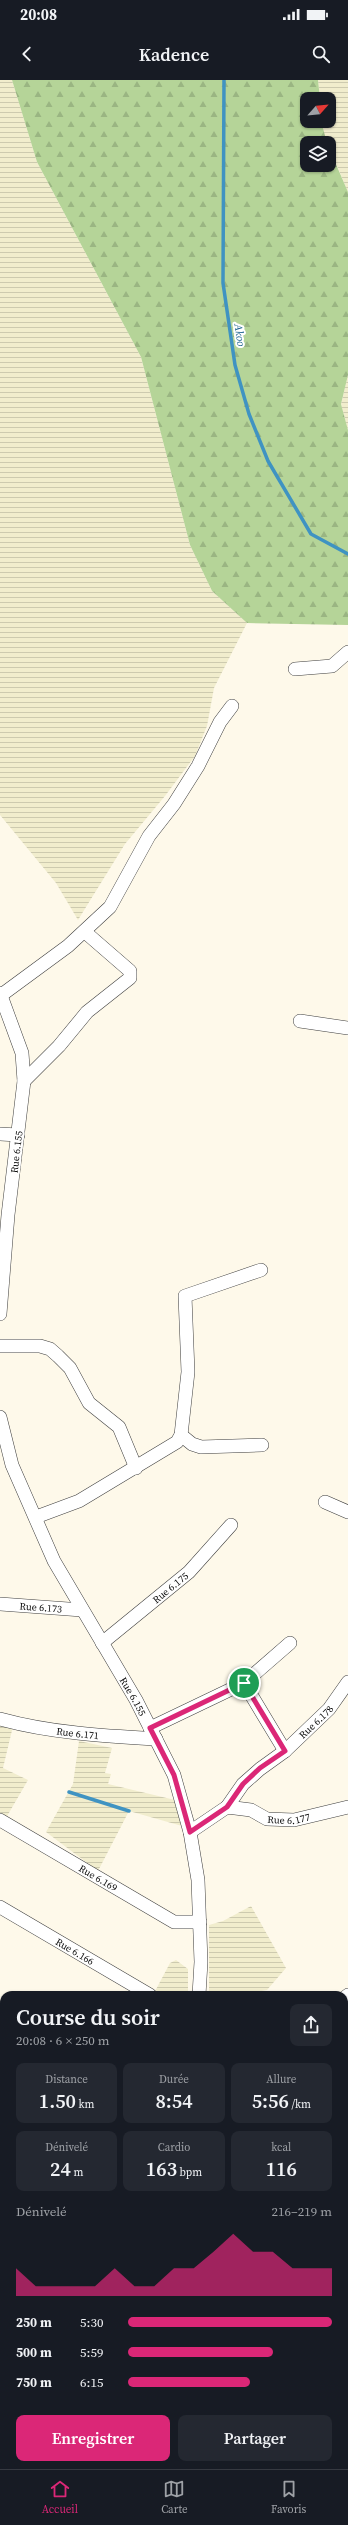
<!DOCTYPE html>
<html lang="fr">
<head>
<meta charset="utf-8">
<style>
  :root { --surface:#171b24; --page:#242831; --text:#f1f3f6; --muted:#9ea1a6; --line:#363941; --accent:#db2777 }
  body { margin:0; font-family:"Source Serif 4",serif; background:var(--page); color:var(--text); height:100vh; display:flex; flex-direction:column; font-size:15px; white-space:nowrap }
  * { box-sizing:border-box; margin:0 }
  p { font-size:13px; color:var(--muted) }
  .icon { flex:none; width:22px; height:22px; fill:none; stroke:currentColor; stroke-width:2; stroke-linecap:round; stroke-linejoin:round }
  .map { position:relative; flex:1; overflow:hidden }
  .details { position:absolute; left:0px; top:1911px; width:348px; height:478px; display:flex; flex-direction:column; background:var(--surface); border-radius:12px 12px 0 0; box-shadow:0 1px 3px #0004 }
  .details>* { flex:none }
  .needle { width:26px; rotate:63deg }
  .buttons { position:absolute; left:300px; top:12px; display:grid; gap:8px }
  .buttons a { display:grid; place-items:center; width:36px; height:36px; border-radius:8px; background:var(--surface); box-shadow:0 1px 3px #0004; font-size:20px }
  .pin { position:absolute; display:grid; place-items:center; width:34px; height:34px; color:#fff; margin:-17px; border:2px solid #fff; border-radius:50%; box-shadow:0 1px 4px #0007 }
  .round { display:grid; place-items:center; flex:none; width:42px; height:42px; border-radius:8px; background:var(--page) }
  .head { display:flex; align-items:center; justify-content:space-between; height:68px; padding:0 16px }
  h1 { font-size:22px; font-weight:600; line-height:30px }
  .stats { display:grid; grid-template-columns:repeat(3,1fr); gap:6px; height:68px; padding:4px 16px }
  .stats div { display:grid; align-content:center; border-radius:8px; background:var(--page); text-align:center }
  .stats b { font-size:20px; font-weight:600 }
  .stats small { font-size:11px; font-weight:400 }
  .stats p { font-size:11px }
  .chart { height:112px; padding:8px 16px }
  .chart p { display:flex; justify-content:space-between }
  .chart svg { width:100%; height:72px; margin-top:4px; fill:var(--accent); opacity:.7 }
  .button { display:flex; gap:8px; margin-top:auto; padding:8px 16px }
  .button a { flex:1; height:46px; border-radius:8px; background:var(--accent); color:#fff; font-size:16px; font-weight:600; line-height:46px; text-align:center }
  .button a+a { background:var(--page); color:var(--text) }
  ul { padding:0 16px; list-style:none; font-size:13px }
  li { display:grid; grid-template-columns:64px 48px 1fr; align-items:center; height:30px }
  li i { height:10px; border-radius:5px; background:var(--accent) }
  .status { display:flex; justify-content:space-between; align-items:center; height:28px; padding:0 20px; background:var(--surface); direction:ltr }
  .status svg { height:11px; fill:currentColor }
  header { display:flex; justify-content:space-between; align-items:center; height:52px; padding:0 16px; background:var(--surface); font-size:18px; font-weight:600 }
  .tab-bar { display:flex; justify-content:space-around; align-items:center; height:56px; border-top:1px solid var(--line); background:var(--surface); font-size:11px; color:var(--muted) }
  .tab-bar a { display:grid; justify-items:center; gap:2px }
  .tab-bar .on { color:var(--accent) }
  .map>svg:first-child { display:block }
  .farmland { fill:url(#farmland-rules) }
  .forest { fill:url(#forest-firs) }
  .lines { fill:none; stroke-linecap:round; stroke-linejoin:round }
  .stream { stroke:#3f93c2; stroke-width:3.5 }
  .minor-casing { stroke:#3e3e3e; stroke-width:14 }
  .minor { stroke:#fff; stroke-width:13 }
  .route-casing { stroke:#fff; stroke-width:8 }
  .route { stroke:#db2777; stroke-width:5 }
  .labels { text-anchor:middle; stroke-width:4; stroke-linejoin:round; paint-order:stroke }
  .street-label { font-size:10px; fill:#0b0b0b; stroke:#fff }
  .water-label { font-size:11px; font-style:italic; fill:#1e6492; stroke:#fff }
</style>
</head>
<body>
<div class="status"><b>20:08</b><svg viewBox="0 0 49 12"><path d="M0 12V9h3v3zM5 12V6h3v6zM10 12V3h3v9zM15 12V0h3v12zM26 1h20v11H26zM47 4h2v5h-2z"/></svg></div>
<header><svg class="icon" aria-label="back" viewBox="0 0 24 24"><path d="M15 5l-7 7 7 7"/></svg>Kadence<svg class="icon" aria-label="search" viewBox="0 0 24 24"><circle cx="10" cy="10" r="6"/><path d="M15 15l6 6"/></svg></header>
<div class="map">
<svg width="348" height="2389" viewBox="0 0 348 2389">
  <defs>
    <pattern id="farmland-rules" width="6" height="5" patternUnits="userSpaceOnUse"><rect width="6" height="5" fill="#f1edcd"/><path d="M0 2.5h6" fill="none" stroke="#cdcaaf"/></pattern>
    <pattern id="forest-firs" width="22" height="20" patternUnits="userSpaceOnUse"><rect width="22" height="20" fill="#b5d498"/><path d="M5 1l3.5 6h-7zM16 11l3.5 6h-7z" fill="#9ab582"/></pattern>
  </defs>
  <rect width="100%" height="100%" fill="#fef9ea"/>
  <path class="farmland" d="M 0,0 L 12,0 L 37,82 L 141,277 L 190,465 L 212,511 L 247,543 L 214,608 L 207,646 L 195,676 L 165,716 L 125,764 L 78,840 L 56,803 L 0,735 Z
    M 318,0 L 348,0 L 348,112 L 322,50 L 321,41 L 329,41 L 329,19 L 320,19 Z
    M 348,295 L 348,350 L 341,324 Z
    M 0,1639 L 14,1642 L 3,1688 L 28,1700 L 6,1738 L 0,1734 Z
    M 79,1661 L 112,1668 L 105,1693 L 111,1694 L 108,1704 L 175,1720 L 182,1746 L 129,1731 L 98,1791 L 46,1752 L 73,1704 Z
    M 251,1826 L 286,1888 L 267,1910 L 242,1915 L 209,1915 L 209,1845 L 223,1841 Z
    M 176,1880 L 188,1889 L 188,1915 L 153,1915 L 170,1883 Z
    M 0,2066 L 4,2068 L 4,2115 L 0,2120 Z
    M 344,2093 L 348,2098 L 348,2179 L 344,2184 Z"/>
  <path class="forest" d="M 12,0 L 318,0 L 320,19 L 307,19 L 307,41 L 321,41 L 327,63 L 307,63 L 307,85 L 329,85 L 329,68 L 348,112 L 348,295 L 341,324 L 348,350 L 348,545 L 247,543 L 212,511 L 190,465 L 141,277 L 37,82 Z"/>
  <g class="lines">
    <path class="stream" d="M 224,0 L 223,203 L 235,285 L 249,334 L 268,381 L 311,454 L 348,474
      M 69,1712 L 129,1731"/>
    <g class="minor-casing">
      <g id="minor">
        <path d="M 295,589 L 332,586 L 348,572"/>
        <path d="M 0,913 L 22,973 L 24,1001 L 8,1135 L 0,1234"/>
        <path d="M 0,916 L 68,866 L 110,827 L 149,756 L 174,724 L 198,686 L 220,642 L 232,626"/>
        <path d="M 300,941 L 348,948"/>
        <path d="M 24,1001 L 59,966 L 87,932 L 130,898 L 130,891 L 85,852"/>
        <path d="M 0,1054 L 18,1055"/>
        <path d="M 0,1266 L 40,1266 L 50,1269 L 58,1276 L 70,1288 L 89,1323 L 119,1347 L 136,1388"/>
        <path id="s1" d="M 0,1337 L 12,1385 L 54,1481 L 136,1620 L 174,1695 L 190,1752 L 198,1800 L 201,1882 L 199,1915"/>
        <path d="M 181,1355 L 192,1364 L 201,1367 L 262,1365"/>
        <path d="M 325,1422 L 348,1432"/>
        <path d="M 36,1437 L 79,1421 L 177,1362 L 181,1355 L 188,1292 L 185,1216 L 261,1190"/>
        <path id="s2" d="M 0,1524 L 82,1530"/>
        <path id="s3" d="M 102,1563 L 189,1492 L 231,1445"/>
        <path d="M 244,1603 L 285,1671"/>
        <path id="s4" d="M 0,1639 C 51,1653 104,1656 156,1659"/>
        <path d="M 150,1648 L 244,1603 L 290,1563"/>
        <path id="s5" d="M 227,1727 L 243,1704 L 260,1689 L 285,1671 L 329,1629 L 348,1602"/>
        <path id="s6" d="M 0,1740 L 174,1842 L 200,1842"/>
        <path id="s7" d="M 190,1752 L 227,1727 L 251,1730 L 267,1739 L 294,1740 L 348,1727"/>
        <path id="s8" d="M 0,1827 L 150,1915"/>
        <path d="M 344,1918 L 348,1915"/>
        <path d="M 0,1944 L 4,1947"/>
        <path d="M 0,2053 L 4,2055"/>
        <path d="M 344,2068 L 348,2064"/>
        <path d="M 344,2083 L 348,2087"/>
        <path d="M 0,2168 L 4,2165"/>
        <path d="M 344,2188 L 348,2184"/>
        <path d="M 344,2317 L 348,2315"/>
        <path d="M 0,2350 L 4,2348"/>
        <path d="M 180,2385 L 184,2389"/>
        <path d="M 320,2385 L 322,2389"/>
        <path d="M 215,2389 L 219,2385"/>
      </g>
    </g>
    <use href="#minor" class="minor"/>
  </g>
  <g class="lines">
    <g class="route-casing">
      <path id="route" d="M 244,1603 L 285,1671 L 260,1688 L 243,1704 L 227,1727 L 190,1752 L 174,1695 L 150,1648 Z"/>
    </g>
    <use href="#route" class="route"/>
  </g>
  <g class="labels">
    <g class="street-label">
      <text transform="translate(16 1072) rotate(-83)" y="4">Rue 6.155</text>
      <text dy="4" stroke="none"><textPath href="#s3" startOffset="88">Rue 6.175</textPath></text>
      <text dy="4" stroke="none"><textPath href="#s2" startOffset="41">Rue 6.173</textPath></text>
      <text dy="4" stroke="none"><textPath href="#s1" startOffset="311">Rue 6.155</textPath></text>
      <text dy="4" stroke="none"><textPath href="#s5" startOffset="124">Rue 6.178</textPath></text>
      <text dy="4" stroke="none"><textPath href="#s4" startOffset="79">Rue 6.171</textPath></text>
      <text dy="4" stroke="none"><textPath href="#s7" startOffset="109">Rue 6.177</textPath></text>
      <text dy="4" stroke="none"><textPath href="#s6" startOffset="114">Rue 6.169</textPath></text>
      <text dy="4" stroke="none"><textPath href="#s8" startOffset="87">Rue 6.166</textPath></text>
    </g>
    <g class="water-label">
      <text transform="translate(240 255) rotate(82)" y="4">Akoo</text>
    </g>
  </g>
</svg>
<div class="buttons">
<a><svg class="needle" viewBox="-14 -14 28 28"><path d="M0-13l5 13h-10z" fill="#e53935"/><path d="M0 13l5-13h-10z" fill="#9ea1a6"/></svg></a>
<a><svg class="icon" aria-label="layers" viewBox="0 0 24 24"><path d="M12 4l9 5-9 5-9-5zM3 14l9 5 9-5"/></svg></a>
</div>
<div class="pin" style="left:244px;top:1603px;background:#1e9e55"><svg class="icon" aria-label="arrive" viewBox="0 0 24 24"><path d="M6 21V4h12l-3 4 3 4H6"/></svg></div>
<section class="details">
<div class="head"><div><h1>Course du soir</h1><p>20:08 · 6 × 250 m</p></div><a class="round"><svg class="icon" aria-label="share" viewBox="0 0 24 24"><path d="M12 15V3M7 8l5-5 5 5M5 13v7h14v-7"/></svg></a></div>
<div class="stats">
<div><p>Distance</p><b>1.50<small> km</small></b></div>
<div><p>Durée</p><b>8:54</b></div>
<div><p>Allure</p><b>5:56<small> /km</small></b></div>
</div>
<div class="stats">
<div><p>Dénivelé</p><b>24<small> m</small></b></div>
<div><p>Cardio</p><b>163<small> bpm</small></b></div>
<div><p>kcal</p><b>116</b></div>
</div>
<div class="chart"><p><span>Dénivelé</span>216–219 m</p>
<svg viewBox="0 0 160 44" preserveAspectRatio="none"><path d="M0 44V27L10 38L20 38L30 38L40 38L50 27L60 38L70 38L80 27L90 27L100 17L110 6L120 17L130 17L140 27L150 27L160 27V44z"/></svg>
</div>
<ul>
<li><b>250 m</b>5:30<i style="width:100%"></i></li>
<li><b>500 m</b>5:59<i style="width:71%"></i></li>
<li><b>750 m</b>6:15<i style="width:60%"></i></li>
</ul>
<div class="button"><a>Enregistrer</a><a>Partager</a></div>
</section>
</div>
<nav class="tab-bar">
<a class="on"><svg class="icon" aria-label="home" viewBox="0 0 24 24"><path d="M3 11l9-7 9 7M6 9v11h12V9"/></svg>Accueil</a>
<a><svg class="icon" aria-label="map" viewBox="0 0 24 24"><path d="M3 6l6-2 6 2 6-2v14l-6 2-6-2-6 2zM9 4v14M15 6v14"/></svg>Carte</a>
<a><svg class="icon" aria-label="saved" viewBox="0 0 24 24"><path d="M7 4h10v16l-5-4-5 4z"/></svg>Favoris</a>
</nav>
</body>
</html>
